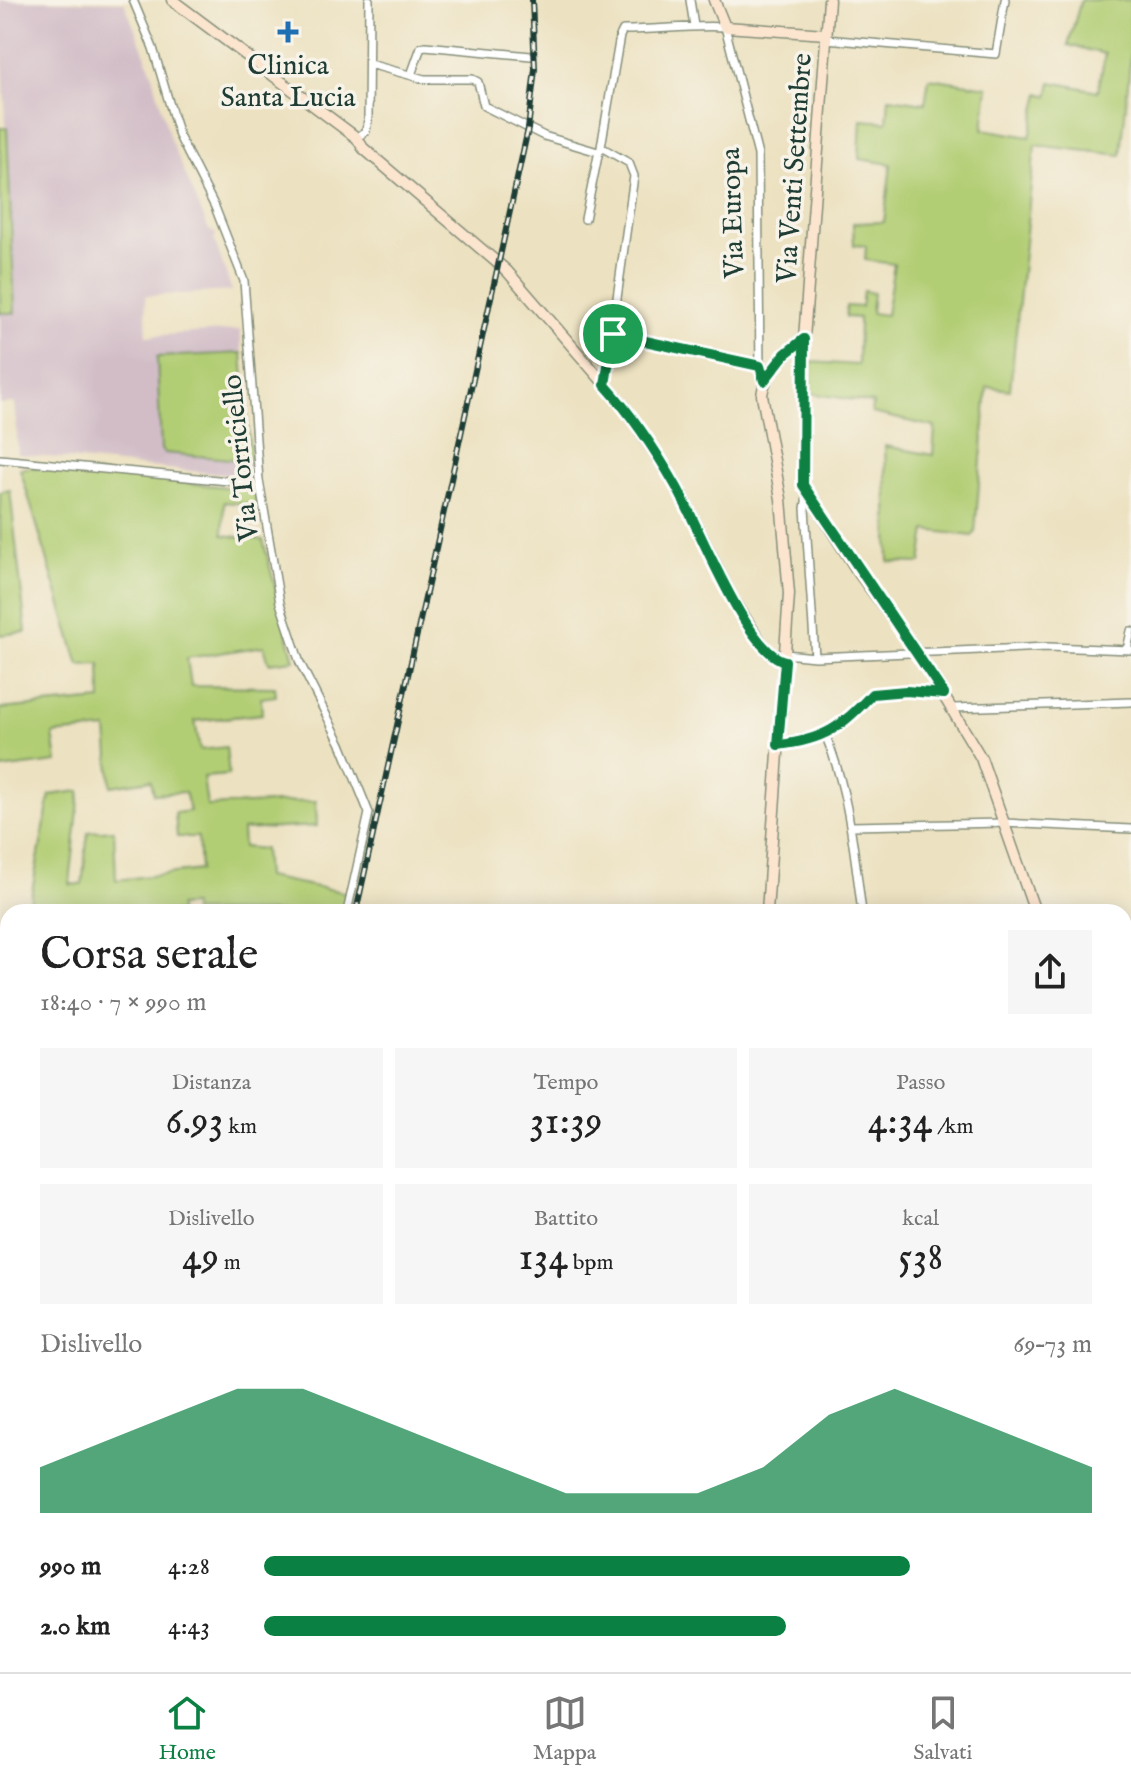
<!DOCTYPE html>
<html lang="it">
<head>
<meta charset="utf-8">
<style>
  :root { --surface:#fff; --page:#f6f6f6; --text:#222; --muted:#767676; --line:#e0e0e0; --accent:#0b8043 }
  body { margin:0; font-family:"IM FELL English",serif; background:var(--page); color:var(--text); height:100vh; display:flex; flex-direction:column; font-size:30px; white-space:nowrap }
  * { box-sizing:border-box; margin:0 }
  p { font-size:26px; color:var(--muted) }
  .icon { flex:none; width:44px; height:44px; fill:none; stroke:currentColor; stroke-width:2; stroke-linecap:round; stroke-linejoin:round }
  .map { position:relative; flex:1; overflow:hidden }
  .drawer { position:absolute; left:0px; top:904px; width:1132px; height:768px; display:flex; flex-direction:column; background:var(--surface); border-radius:24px 24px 0 0; box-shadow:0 4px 20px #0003 }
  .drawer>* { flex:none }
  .pin { position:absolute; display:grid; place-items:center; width:68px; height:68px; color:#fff; margin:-34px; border:4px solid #fff; border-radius:50%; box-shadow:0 2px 8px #0007 }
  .round { display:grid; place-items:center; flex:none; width:84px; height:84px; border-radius:0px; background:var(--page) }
  .overview { display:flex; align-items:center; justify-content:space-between; height:136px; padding:0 40px }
  h1 { font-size:44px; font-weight:600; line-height:60px }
  .stats { display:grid; grid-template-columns:repeat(3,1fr); gap:12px; height:136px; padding:8px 40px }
  .stats div { display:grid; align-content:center; border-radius:0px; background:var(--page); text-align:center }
  .stats b { font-size:40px; font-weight:600 }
  .stats small { font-size:22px; font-weight:400 }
  .stats p { font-size:22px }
  .chart { height:224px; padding:16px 40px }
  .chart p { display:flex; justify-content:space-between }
  .chart svg { width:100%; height:144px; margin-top:8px; fill:var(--accent); opacity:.7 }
  ul { padding:0 40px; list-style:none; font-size:26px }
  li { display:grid; grid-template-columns:128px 96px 1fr; align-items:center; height:60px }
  li i { height:20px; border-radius:10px; background:var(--accent) }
  .tabs { display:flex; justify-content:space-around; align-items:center; height:112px; border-top:2px solid var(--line); background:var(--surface); font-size:22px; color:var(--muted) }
  .tabs a { display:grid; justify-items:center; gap:4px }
  .tabs .on { color:var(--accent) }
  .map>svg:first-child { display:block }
  .industrial { fill:#d2bdc7 }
  .green { fill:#b2ce75; stroke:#688654; stroke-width:2 }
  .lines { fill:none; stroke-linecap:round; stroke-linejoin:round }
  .street-casing { stroke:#868f7a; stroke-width:10 }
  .secondary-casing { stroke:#868f7a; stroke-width:13 }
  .street { stroke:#fff; stroke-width:7 }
  .secondary { stroke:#fce5cf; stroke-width:10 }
  .rail-casing { stroke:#1f3d34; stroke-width:6 }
  .rail { stroke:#f7f3e8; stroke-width:3; stroke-dasharray:9; stroke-linecap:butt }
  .route-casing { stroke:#fff; stroke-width:16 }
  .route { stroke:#0b8043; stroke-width:10 }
  .poi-dot { fill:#1f6fb2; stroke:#f7f3e8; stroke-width:3 }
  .labels { text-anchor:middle; stroke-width:7; stroke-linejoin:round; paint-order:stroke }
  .poi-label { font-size:28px; fill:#1f3d34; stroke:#f7f3e8 }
  .street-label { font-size:28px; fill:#1f3d34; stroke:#f7f3e8 }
</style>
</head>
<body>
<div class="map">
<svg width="1131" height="1672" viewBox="0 0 1131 1672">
  <rect width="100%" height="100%" fill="#f7f3e8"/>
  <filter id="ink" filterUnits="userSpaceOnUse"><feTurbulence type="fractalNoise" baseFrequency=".0125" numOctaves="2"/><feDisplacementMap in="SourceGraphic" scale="16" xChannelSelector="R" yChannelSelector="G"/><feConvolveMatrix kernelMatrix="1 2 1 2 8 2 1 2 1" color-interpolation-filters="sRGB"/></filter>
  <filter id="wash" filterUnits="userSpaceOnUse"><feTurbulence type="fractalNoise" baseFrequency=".006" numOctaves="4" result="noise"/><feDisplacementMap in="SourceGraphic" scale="32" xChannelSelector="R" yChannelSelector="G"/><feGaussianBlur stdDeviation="1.8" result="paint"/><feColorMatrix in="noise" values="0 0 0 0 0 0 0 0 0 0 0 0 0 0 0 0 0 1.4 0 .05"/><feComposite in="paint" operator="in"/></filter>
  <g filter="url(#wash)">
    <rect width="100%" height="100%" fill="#ece1c0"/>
    <path class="industrial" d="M 0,0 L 124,2 L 152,72 L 169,136 L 209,230 L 216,234 L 214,239 L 232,291 L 145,296 L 147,336 L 240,330 L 242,353 L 157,357 L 161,450 L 165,453 L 251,461 L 252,477 L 18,454 L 15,403 L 0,404 L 0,313 L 15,312 Z"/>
    <path class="green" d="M 1081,0 L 1131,0 L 1131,53 L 1121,155 L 1035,145 L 1010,390 L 987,387 L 975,533 L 972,536 L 926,530 L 921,563 L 889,562 L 885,446 L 933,455 L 935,427 L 872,413 L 873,403 L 810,393 L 811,362 L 858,365 L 859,318 L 846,317 L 846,306 L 861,307 L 863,291 L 873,293 L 871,313 L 886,315 L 894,264 L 865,260 L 866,246 L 854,245 L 853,223 L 884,222 L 891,164 L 859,159 L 861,120 L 887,122 L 889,98 L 925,103 L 929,78 L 988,87 L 983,129 L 1030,137 L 1040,93 L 1048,96 L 1051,82 L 1098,91 L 1105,54 L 1068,45 Z
      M 0,128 L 7,128 L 15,313 L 0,313 Z
      M 242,353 L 251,461 L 165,453 L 161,450 L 157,357 Z
      M 31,467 L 255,490 L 257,505 L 224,502 L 223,535 L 263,540 L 294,660 L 269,663 L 264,646 L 187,658 L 191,686 L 275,687 L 276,696 L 261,698 L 262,714 L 195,721 L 200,750 L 226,747 L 229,775 L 203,777 L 207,806 L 316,801 L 317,826 L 242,830 L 243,847 L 264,849 L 266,877 L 348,893 L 344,912 L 193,912 L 192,905 L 179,906 L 179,912 L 51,912 L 51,907 L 30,902 L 50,795 L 80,791 L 70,884 L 82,885 L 88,832 L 114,830 L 116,880 L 200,870 L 198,837 L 177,837 L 175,813 L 190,811 L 185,792 L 154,794 L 151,780 L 111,786 L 107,729 L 53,734 L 57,762 L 0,769 L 0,709 L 101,700 L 100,664 L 79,665 L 20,469 Z
      M 10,490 L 26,632 L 0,635 L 0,492 Z"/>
  </g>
  <g filter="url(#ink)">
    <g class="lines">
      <g class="street-casing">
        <path id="street" d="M 133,0 L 153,48 L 179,136 L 215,207 L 244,281 L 259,480 L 280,603 L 300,663 L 341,744 L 369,813 L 347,912
          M 690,0 L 694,26
          M 826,39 L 996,54 L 1005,0
          M 369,64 L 424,79 L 472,79 L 478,82 L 484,106 L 544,136 L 598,152
          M 411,75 L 421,47 L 425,46 L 531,56
          M 357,138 L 366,131 L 368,120 L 369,0
          M 585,219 L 599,151
          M 613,334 L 760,366
          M 605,384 L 634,176 L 629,163 L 601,147 L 620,36 L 623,30 C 658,30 691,25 725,27 L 758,155 L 760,374 L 764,381
          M 0,459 L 249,483
          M 807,496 L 805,508 L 815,657
          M 1127,650 L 1131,631
          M 785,654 L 815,657 L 1048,647 L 1131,650
          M 954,708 L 1131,702
          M 825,734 C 849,791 854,852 862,912
          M 778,745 C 824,740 842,727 872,694 L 906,691 L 944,694
          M 851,826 L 1003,823 L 1131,829
          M 0,1052 L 8,1051
          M 1124,1146 L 1131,1150
          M 0,1389 L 8,1406
          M 1124,1520 L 1131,1492
          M 1124,1609 L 1131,1610
          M 1124,1637 L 1131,1645
          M 70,1664 L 70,1672
          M 500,1664 L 501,1672
          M 540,1664 L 541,1672
          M 593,1664 L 594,1672
          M 269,1672 L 269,1664
          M 678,1672 L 678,1664
          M 1045,1672 L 1045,1664"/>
      </g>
      <g class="secondary-casing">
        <path id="secondary" d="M 172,0 L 357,138 L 363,148 L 507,271 L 623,405 L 677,486 L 732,598 L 767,651 L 785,661
          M 714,0 L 725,27 L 826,34
          M 829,0 L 804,339 L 803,485 L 858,572 L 918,653 L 981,758 L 1035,912
          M 767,912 L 789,594 L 781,499 L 762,395 C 765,370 785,354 804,339
          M 1124,1116 L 1131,1124
          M 717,1672 L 718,1664"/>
      </g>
      <use href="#street" class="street"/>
      <use href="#secondary" class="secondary"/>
      <g class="rail-casing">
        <path id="rail" d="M 356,912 L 528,129 L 535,69 L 532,0
          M 189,1672 L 191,1664"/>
      </g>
      <use href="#rail" class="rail"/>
    </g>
  </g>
  <g class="lines" filter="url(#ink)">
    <g class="route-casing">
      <path id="route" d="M 613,334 L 760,366 L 764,381 L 785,354 L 804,339 L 803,485 L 944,694 L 906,691 L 872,694 C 842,727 824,740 778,745 L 785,661 C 747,654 696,520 676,486 C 656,451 632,415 605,385 Z"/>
    </g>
    <use href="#route" class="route"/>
  </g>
  <path class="poi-dot" d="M284 20h8v8h8v8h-8v8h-8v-8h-8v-8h8z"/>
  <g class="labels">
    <g class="poi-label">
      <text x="288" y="74">Clinica<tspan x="288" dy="32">Santa Lucia</tspan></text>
    </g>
    <g class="street-label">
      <text transform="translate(793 168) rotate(-86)" y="10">Via Venti Settembre</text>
      <text transform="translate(731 213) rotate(-92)" y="10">Via Europa</text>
      <text transform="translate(239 458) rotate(-96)" y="10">Via Torriciello</text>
    </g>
  </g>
</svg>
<div class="pin" style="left:613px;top:334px;background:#1e9e55"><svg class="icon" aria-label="arrive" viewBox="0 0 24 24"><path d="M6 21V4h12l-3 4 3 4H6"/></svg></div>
<section class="drawer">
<div class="overview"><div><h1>Corsa serale</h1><p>18:40 · 7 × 990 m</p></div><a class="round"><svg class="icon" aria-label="share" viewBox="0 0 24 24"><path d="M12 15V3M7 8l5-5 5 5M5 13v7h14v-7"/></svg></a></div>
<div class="stats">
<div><p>Distanza</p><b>6.93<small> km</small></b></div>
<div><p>Tempo</p><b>31:39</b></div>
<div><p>Passo</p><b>4:34<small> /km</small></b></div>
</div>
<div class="stats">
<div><p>Dislivello</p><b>49<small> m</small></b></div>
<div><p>Battito</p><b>134<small> bpm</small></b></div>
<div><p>kcal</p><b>538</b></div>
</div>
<div class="chart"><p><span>Dislivello</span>69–73 m</p>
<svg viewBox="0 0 160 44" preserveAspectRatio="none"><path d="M0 44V30L10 22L20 14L30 6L40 6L50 14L60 22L70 30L80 38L90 38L100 38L110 30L120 14L130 6L140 14L150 22L160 30V44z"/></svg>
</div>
<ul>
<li><b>990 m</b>4:28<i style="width:78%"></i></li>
<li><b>2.0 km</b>4:43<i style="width:63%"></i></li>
</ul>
</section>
</div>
<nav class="tabs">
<a class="on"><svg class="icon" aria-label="home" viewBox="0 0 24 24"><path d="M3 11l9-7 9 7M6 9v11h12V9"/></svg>Home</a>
<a><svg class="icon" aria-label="map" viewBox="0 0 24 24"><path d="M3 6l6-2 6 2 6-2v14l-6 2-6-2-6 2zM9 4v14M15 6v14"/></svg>Mappa</a>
<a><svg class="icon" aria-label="saved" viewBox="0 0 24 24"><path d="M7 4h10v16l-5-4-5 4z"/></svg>Salvati</a>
</nav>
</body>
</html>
